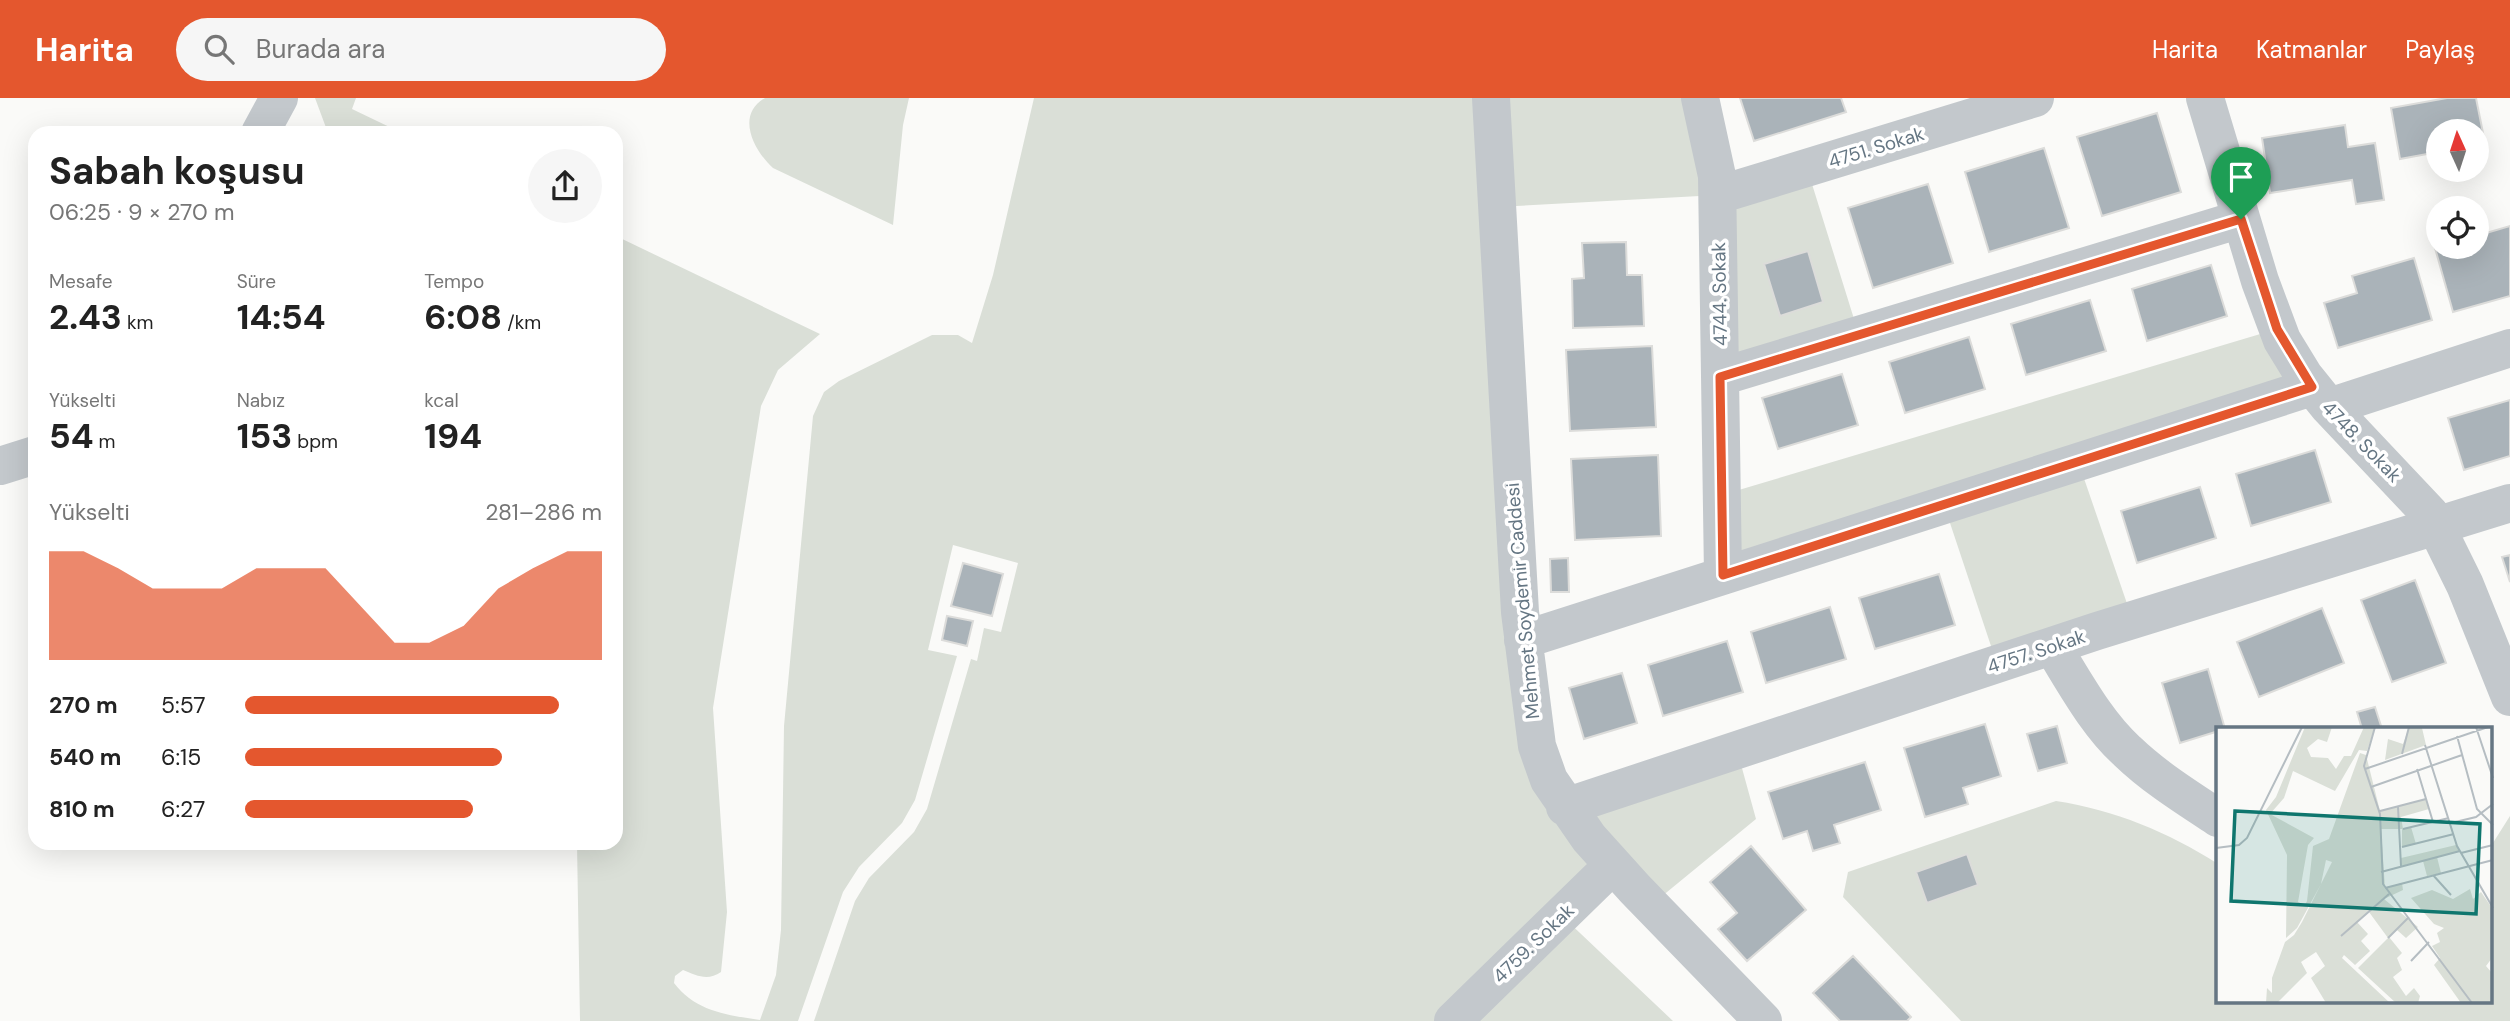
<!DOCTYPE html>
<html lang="tr">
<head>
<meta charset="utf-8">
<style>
  :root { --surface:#fff; --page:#f6f6f6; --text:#222; --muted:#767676; --accent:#e4572e }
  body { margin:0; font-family:"DM Sans",sans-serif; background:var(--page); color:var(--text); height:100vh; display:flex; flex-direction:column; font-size:26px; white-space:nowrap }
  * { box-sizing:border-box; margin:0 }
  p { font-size:23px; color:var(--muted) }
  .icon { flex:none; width:38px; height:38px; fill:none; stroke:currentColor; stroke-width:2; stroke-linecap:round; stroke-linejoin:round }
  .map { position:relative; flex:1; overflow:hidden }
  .drawer { position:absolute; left:28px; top:28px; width:595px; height:724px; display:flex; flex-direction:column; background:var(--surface); border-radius:21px; box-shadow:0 7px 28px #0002 }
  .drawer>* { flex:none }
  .needle { width:46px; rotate:357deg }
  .fabs { position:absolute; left:2426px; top:21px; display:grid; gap:14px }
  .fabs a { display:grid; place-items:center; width:63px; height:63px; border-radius:50%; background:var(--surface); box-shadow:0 7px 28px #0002; font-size:35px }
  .pin { position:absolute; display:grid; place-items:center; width:60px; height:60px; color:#fff; margin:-72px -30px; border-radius:50% 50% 50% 0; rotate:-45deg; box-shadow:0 0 7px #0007 }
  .pin .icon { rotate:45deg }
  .round { display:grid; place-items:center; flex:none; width:74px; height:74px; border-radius:37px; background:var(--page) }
  .summary { display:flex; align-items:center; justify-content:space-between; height:119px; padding:0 21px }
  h1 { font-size:38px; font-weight:700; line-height:52px }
  .metrics { display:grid; grid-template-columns:repeat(3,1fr); gap:10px; height:119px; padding:7px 21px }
  .metrics div { display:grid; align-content:center }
  .metrics b { font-size:35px; font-weight:700 }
  .metrics small { font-size:19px; font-weight:400 }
  .metrics p { font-size:19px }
  .chart { height:196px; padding:14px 21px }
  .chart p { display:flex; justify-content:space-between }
  .chart svg { width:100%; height:126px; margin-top:7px; fill:var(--accent); opacity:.7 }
  ul { padding:0 21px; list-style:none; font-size:23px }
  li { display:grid; grid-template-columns:112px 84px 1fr; align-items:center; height:52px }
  li i { height:18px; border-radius:9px; background:var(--accent) }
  header { display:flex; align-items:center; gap:42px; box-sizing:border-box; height:98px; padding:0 35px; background:var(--accent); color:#fff }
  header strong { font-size:33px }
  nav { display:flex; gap:38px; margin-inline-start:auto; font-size:24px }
  .search { width:490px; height:63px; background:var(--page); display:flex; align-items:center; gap:18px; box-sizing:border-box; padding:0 24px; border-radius:38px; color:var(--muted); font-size:26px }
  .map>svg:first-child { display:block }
  .green { fill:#dadfd7 }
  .building { fill:#aab3b9; stroke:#dcdcda; stroke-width:2 }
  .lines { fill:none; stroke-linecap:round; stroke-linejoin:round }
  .minor { stroke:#c3c8cc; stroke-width:38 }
  .route-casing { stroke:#fff; stroke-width:14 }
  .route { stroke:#e4572e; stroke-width:9 }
  .labels { text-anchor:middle; stroke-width:7; stroke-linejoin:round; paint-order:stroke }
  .street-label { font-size:19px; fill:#657683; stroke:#fff }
  .inset-road { fill:none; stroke:#b5bdc2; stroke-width:2 }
  .view { fill:#0f766e; fill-opacity:0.15; stroke:#0f766e; stroke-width:3.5 }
  .inset-edge { fill:none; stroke:#657683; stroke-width:3.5 }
</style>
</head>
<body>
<header>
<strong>Harita</strong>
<div class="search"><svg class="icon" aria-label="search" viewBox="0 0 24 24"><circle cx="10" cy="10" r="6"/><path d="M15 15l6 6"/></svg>Burada ara</div>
<nav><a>Harita</a><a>Katmanlar</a><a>Paylaş</a></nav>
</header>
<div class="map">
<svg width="2510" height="923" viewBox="0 0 2510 923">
  <rect width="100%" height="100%" fill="#fafaf8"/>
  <path class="green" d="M 315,0 L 356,0 L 352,11 L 402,35 L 328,35 Z
    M 765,0 L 909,0 L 903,27 L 893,127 L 773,70 C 754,53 735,17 765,0 Z
    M 1034,0 L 1700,0 L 1717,78 L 1807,70 L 1859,237 L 1720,279 L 1718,97 L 1497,109 L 1512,396 L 1566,709 L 1737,652 L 1756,721 L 1650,808 L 1613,768 L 1562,818 L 1673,923 L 814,923 L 855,803 L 869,780 L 914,734 L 927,711 L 971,561 L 977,563 L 984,530 L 1001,534 L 1018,465 L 953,447 L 928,552 L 957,558 L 915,702 L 902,725 L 859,769 L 843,794 L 798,923 L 580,923 L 577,746 L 616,746 L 616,138 L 820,236 L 778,272 L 761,308 L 713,610 L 727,814 L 721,874 C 708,883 697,878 683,872 L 675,878 L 674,885 C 695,913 726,917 760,922 L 776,877 L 781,832 L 784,628 L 813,318 L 824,294 L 839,283 L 932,237 L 958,237 L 972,245 L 993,177 Z
    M 2277,231 L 2304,278 L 2078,363 L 2133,523 L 1997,566 L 1944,407 L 1723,477 L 1722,397 Z
    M 2056,703 C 2115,712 2168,734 2218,766 L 2218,904 L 2491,904 L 2491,748 L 2510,718 L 2510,923 L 1961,923 L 1843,799 L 1848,774 Z"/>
  <path class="building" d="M 1740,0 L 1841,0 L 1846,14 L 1754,43 Z
    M 2447,0 L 2476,0 L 2485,45 L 2476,47 L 2476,33 L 2438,33 L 2438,54 L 2400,61 L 2391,10 Z
    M 2157,15 L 2181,94 L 2102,118 L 2077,39 Z
    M 2345,27 L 2348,49 L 2375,45 L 2384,102 L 2356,106 L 2352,82 L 2270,95 L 2262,40 Z
    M 2044,50 L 2069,130 L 1989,154 L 1965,74 Z
    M 1928,86 L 1953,165 L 1873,190 L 1848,110 Z
    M 2510,128 L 2510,198 L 2453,214 L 2435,150 L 2476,149 L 2476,138 Z
    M 1626,144 L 1627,177 L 1642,177 L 1644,228 L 1573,230 L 1572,181 L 1584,180 L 1582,145 Z
    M 1808,153 L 1823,204 L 1780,218 L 1764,166 Z
    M 2414,160 L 2432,222 L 2338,250 L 2324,205 L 2357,195 L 2352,178 Z
    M 2211,167 L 2227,218 L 2147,243 L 2132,191 Z
    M 2090,202 L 2106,253 L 2026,277 L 2011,226 Z
    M 1969,239 L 1985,291 L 1905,315 L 1889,264 Z
    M 1652,248 L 1656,329 L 1570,333 L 1566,252 Z
    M 1842,276 L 1858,327 L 1778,351 L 1762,300 Z
    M 2510,302 L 2510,358 L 2464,372 L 2448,320 Z
    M 2315,352 L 2331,404 L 2251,428 L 2236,376 Z
    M 1658,357 L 1661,438 L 1575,442 L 1571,361 Z
    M 2200,389 L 2216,440 L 2137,465 L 2121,413 Z
    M 2510,457 L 2510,484 L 2502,459 Z
    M 1568,460 L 1569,494 L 1551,494 L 1550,461 Z
    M 963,465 L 1003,476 L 992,518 L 951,508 Z
    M 1939,476 L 1955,527 L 1875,551 L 1859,500 Z
    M 2415,482 L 2446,565 L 2392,584 L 2361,502 Z
    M 1830,509 L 1846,561 L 1766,585 L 1751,534 Z
    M 2322,510 L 2344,565 L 2259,599 L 2237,544 Z
    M 947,518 L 973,523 L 967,548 L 942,542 Z
    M 1727,543 L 1743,594 L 1663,618 L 1648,567 Z
    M 2208,571 L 2225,631 L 2180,645 L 2162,585 Z
    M 1622,575 L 1637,625 L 1584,641 L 1569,590 Z
    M 2375,609 L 2382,631 L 2362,631 L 2357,614 Z
    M 1985,626 L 2001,678 L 1963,690 L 1968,706 L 1925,719 L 1904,650 Z
    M 2057,628 L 2067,665 L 2038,673 L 2027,636 Z
    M 1865,664 L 1881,712 L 1834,727 L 1840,745 L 1813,753 L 1807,733 L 1783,741 L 1768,694 Z
    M 1751,748 L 1806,812 L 1747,863 L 1718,831 L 1737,815 L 1710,784 Z
    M 1967,756 L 1978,787 L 1927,805 L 1916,774 Z
    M 1853,858 L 1911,919 L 1907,923 L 1840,923 L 1813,895 Z"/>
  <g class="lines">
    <path class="minor" d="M 1491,0 L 1520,514 L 1537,648 L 1549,682 L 1589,740 L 1635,791 L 1763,923
      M 1700,0 L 1717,78 L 1723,477
      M 2205,0 L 2260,183 L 2282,242 L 2304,278 L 2329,309 L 2430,416 L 2465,487 L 2510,599
      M 260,35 L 279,0
      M 1718,97 L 2035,0
      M 1720,279 L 2241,121
      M 2329,309 L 2510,250
      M 0,368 L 35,357
      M 1523,542 L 2312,289
      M 2052,548 C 2074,583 2096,625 2127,653 C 2154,679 2186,699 2218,720
      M 1565,709 L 2097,533 L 2510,405
      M 1453,923 L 1613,767"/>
  </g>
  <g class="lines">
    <g class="route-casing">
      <path id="route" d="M 2241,121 L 2277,231 L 2312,289 L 1723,477 L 1720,279 Z"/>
    </g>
    <use href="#route" class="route"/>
  </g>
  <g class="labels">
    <g class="street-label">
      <text transform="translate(1876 49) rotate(-17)" y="7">4751. Sokak</text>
      <text transform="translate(1719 196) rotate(-91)" y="7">4744. Sokak</text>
      <text transform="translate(2362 343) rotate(46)" y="7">4748. Sokak</text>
      <text transform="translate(1522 503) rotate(-95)" y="7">Mehmet Soydemir Caddesi</text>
      <text transform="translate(2036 553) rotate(-18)" y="7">4757. Sokak</text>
      <text transform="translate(1533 845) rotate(-44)" y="7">4759. Sokak</text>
    </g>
  </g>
  <g transform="translate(2216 629)">
    <rect width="276" height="276" fill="#fafaf8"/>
    <path d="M 89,0 L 116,0 L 111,15 L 102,12 L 91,21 L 95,30 L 112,31 L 120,42 L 128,29 L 135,29 L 148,0 L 159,0 L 151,24 L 143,23 L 119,64 L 77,44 L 68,71 L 54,87 L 98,111 L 92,118 L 82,175 L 89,178 L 91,174 L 97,119 L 113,112 L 144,26 L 150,28 L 164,84 L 210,72 L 213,82 L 185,90 L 187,102 L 195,100 L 200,117 L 186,120 L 186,102 L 165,102 L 169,161 L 186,156 L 187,163 L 168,172 L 202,200 L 190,211 L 181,203 L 173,210 L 186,226 L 181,231 L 186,243 L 177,250 L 190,269 L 198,261 L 204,269 L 202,276 L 180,276 L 142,241 L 172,211 L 153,185 L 141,195 L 152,207 L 145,214 L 154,224 L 139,238 L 128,228 L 126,231 L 174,276 L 110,276 L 95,251 L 109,239 L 100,225 L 85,235 L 91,246 L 61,276 L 50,276 L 51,261 L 56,266 L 56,251 L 69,215 L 78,208 L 86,195 L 116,135 L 110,133 L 105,157 L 81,201 L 70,211 L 71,128 L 50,83 L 60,70 ZM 193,0 L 206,1 L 210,18 L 169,33 L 172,12 L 187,17 ZM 240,118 L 244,124 L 221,130 L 225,146 L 211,149 L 207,134 L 185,139 L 185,131 ZM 254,162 L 257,172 L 265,165 L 276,181 L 276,231 L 270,239 L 276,246 L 276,276 L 245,276 L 218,238 L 224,231 L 216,219 L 224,215 L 221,206 L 228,201 L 218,197 L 195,171 L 216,163 L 237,172 Z" fill="#dadfd7"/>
    <path class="inset-road" d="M 159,0 L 148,39 L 164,87 L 167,157 L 256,276M 260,0 L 277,51M 241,9 L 261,82 L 277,98M 209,18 L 241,119 L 277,181M 186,27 L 193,0M 149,42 L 272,0M 201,42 L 217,95M 155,60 L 246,28M 182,80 L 185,139M 164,84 L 210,72M 235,96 L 260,90 L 277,77M 187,102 L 233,91M 186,120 L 238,107M 0,121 L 23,118 L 31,111 L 86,0M 245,126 L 277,118M 165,145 L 244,124M 217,148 L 235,168M 169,161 L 277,133M 125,209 L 173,167M 172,211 L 193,190M 195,234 L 213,215"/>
    <path class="view" d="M 19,84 L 264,97 L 260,187 L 15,174 Z"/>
    <rect width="276" height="276" class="inset-edge"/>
  </g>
</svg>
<div class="fabs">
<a><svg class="needle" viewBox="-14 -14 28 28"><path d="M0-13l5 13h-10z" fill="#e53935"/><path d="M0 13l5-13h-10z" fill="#767676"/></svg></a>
<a><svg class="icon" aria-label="locate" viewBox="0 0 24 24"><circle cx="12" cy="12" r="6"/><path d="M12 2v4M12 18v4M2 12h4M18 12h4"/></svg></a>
</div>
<div class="pin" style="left:2241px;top:121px;background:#1e9e55"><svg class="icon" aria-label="arrive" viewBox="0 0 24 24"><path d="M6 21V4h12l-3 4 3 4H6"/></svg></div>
<section class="drawer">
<div class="summary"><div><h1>Sabah koşusu</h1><p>06:25 · 9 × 270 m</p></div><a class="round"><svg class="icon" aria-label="share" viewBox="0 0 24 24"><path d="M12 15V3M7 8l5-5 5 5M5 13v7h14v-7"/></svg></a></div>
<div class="metrics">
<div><p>Mesafe</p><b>2.43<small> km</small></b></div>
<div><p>Süre</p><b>14:54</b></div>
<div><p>Tempo</p><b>6:08<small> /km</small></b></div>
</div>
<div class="metrics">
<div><p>Yükselti</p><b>54<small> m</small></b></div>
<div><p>Nabız</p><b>153<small> bpm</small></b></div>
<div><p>kcal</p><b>194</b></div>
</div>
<div class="chart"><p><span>Yükselti</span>281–286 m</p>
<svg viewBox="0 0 160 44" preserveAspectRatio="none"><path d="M0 44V6L10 6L20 12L30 19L40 19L50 19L60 12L70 12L80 12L90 25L100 38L110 38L120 32L130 19L140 12L150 6L160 6V44z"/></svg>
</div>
<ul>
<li><b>270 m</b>5:57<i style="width:88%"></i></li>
<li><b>540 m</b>6:15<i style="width:72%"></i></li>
<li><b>810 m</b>6:27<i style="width:64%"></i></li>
</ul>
</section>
</div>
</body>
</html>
